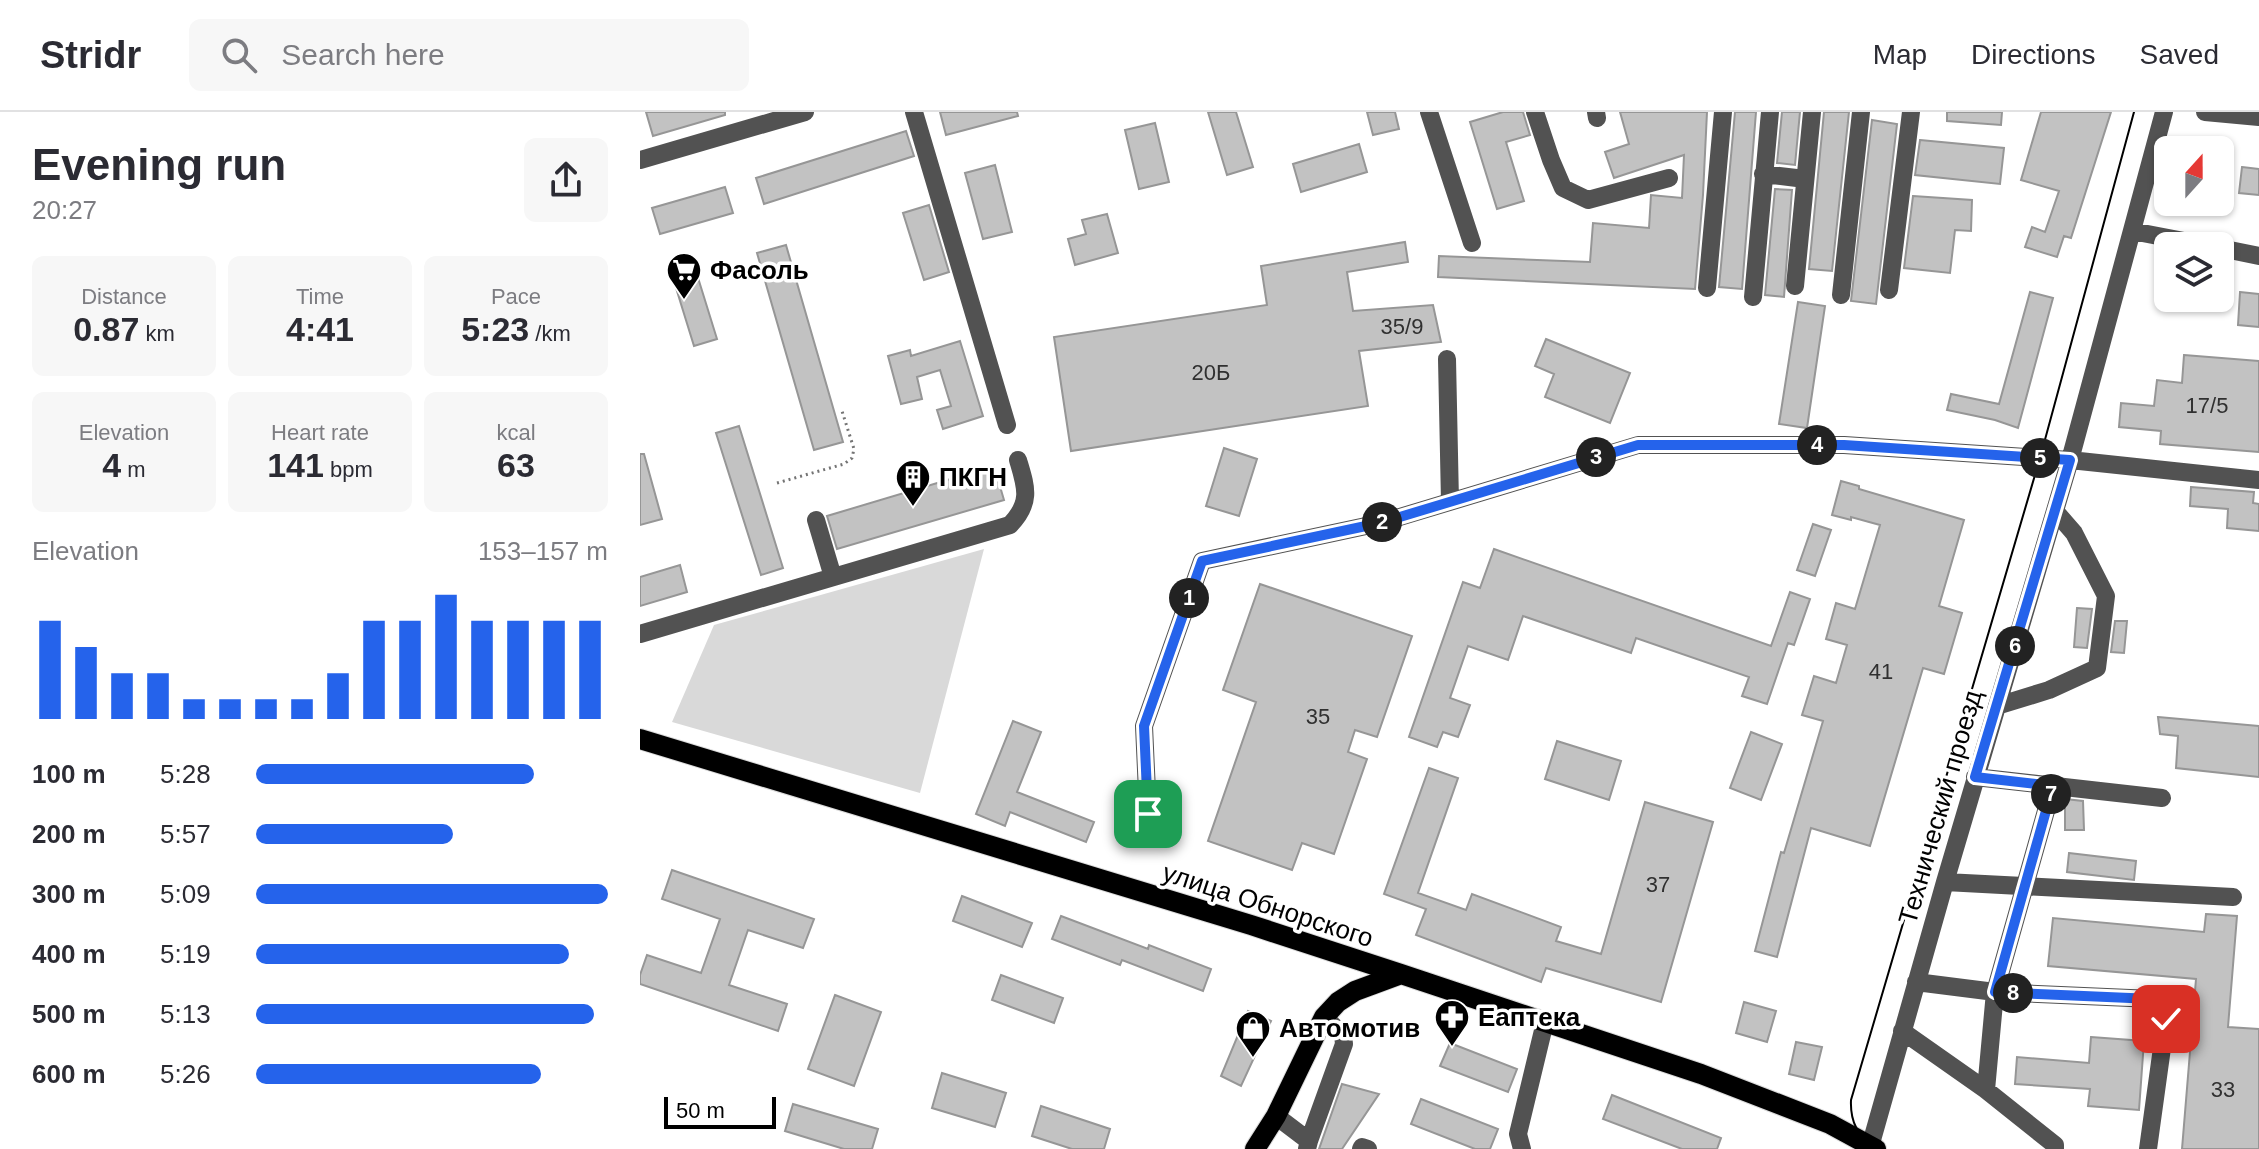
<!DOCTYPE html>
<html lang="en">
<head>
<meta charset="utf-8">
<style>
  :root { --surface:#fff; --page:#f7f7f7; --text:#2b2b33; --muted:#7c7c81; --line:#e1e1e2; --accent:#2563eb }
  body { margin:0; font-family:Helvetica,sans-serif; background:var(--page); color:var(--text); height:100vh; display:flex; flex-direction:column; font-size:30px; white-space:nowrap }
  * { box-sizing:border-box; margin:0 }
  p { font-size:26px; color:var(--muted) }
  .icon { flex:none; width:44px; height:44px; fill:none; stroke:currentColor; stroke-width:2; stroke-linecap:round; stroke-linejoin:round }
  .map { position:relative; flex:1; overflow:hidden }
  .sheet { display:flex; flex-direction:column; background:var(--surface); width:640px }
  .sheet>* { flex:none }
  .needle { width:52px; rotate:21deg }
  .fabs { position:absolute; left:1514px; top:24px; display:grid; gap:16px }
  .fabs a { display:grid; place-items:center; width:80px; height:80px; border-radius:12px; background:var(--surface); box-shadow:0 2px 6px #0004; font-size:40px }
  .scale { position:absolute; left:24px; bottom:20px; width:112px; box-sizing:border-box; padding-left:8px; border:4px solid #000; border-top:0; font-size:22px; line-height:28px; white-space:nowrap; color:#000; -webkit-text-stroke:6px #fff; paint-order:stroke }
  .pin { position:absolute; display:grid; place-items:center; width:68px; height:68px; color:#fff; margin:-34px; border-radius:16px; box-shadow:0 4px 12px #0006 }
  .km { position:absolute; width:40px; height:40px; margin:-20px; border-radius:50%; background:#222; color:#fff; font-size:22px; line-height:40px; text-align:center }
  .round { display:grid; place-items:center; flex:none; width:84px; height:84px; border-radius:12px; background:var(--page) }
  .overview { display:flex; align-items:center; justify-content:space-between; height:136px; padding:0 32px }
  h1 { font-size:44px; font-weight:800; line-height:60px }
  .metrics { display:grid; grid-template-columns:repeat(3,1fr); gap:12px; height:136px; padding:8px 32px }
  .metrics div { display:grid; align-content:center; border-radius:12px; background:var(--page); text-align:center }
  .metrics b { font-size:34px; font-weight:800 }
  .metrics small { font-size:22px; font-weight:400 }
  .metrics p { font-size:22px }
  .chart { height:224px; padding:16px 32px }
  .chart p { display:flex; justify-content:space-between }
  .chart svg { width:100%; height:144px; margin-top:8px; stroke:var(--accent); stroke-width:6 }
  ul { padding:0 32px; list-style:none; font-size:26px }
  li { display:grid; grid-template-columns:128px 96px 1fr; align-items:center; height:60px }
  li i { height:20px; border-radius:10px; background:var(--accent) }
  header { display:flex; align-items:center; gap:48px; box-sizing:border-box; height:112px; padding:0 40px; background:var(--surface); border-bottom:2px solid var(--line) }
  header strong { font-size:38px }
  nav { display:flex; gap:44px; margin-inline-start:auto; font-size:28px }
  .search { width:560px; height:72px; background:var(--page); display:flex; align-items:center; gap:20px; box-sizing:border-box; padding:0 28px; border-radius:12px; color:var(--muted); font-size:30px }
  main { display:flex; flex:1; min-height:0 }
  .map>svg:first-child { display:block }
  .green { fill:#d9d9d9 }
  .building { fill:#c2c2c2; stroke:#969696; stroke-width:2 }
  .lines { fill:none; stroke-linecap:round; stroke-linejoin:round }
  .major-casing { stroke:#dbdbdb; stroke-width:22 }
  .path { stroke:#747474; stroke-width:3; stroke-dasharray:2 4; stroke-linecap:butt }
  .minor { stroke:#525252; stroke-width:18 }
  .major { stroke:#000; stroke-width:20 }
  .tram { stroke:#000; stroke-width:2 }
  .route-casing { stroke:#fff; stroke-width:16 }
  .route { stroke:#2563eb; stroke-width:10 }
  .labels { text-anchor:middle; stroke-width:7; stroke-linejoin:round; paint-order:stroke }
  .number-label { font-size:22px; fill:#303030 }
  .poi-label { font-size:26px; font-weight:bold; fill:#000; stroke:#fff; text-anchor:start }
  .street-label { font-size:26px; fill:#000; stroke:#fff }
</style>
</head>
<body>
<header>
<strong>Stridr</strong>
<div class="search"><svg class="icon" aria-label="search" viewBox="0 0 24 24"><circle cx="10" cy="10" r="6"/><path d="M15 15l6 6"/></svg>Search here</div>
<nav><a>Map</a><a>Directions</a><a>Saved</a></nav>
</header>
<main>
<section class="sheet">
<div class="overview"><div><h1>Evening run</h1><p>20:27</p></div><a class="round"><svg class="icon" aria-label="share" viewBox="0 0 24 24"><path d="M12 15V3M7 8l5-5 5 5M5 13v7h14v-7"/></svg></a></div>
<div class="metrics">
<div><p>Distance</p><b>0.87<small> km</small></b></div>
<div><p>Time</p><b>4:41</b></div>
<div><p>Pace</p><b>5:23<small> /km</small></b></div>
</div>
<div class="metrics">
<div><p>Elevation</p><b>4<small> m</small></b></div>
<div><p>Heart rate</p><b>141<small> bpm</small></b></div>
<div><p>kcal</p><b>63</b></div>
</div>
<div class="chart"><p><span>Elevation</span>153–157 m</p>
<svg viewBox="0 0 160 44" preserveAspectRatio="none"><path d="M5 44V14M15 44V22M25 44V30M35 44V30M45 44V38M55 44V38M65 44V38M75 44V38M85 44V30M95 44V14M105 44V14M115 44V6M125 44V14M135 44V14M145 44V14M155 44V14"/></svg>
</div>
<ul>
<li><b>100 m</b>5:28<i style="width:79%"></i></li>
<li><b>200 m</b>5:57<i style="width:56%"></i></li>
<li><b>300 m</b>5:09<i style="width:100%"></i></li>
<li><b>400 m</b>5:19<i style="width:89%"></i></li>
<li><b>500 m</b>5:13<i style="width:96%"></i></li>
<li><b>600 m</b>5:26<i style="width:81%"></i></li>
</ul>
</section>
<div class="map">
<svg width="1619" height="1037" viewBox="0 0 1619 1037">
  <rect width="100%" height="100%" fill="#fff"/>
  <path class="green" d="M 344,437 L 280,681 L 32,610 L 74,513 Z"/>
  <path class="building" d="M 6,0 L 85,0 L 85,3 L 13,24 Z
    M 300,0 L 377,0 L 378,4 L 306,23 Z
    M 568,0 L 596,0 L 613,55 L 587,63 Z
    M 727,0 L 755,0 L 759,17 L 733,23 Z
    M 863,0 L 883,0 L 890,23 L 866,30 L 884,89 L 857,97 L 830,10 Z
    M 980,0 L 1067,0 L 1063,83 L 1055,177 L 798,165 L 799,144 L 950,150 L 953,111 L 1009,116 L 1011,83 L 1042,86 L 1044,43 L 974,66 L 965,40 L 989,32 Z
    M 1095,0 L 1116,0 L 1102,177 L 1079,175 Z
    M 1142,0 L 1160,0 L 1155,53 L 1137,51 Z
    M 1184,0 L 1209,0 L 1192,159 L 1169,157 Z
    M 1307,0 L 1362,0 L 1361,13 L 1307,9 Z
    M 1401,0 L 1471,0 L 1431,126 L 1424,124 L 1417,145 L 1385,135 L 1392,115 L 1405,120 L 1419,79 L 1381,68 Z
    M 1232,8 L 1257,12 L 1236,192 L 1211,189 Z
    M 515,11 L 529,70 L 499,77 L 485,18 Z
    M 266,19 L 274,44 L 124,92 L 116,66 Z
    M 1280,28 L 1364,36 L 1360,72 L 1275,63 Z
    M 719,32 L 727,60 L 661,80 L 653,52 Z
    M 355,53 L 372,120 L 343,127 L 325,61 Z
    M 1602,55 L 1619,57 L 1619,83 L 1599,81 Z
    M 85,75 L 93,101 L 20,122 L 12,96 Z
    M 1135,77 L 1152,78 L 1144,185 L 1125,183 Z
    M 1273,84 L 1332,88 L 1331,119 L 1315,118 L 1310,161 L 1264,156 Z
    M 289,93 L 309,160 L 284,168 L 263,101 Z
    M 467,102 L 478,141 L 435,153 L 428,127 L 446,122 L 442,108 Z
    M 765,130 L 768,150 L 707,160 L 713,199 L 793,193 L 801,230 L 719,239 L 728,294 L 431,339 L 414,225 L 627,193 L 621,154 Z
    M 146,133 L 203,330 L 174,338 L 117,141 Z
    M 55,156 L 77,227 L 54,234 L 32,163 Z
    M 1390,180 L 1413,186 L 1378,316 L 1355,308 L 1307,298 L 1311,282 L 1359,292 Z
    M 1600,180 L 1619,182 L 1619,215 L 1598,213 Z
    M 1158,190 L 1185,194 L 1167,316 L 1139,312 Z
    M 906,227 L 990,261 L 970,311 L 905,285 L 914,262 L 895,254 Z
    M 320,229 L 343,304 L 303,317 L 297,298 L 311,294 L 300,258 L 277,265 L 282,287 L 261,292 L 248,244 L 270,238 L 271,244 Z
    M 1544,243 L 1619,249 L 1619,340 L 1520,332 L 1521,319 L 1479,315 L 1481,291 L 1514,294 L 1517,268 L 1542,271 Z
    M 99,314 L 143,456 L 121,463 L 76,321 Z
    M 584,336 L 617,347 L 599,404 L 566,394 Z
    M 0,342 L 4,342 L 22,407 L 0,413 Z
    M 354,354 L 364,388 L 197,437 L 187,404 Z
    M 1201,369 L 1219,374 L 1219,377 L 1324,408 L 1299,494 L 1322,501 L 1304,562 L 1283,556 L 1230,734 L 1171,716 L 1137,845 L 1115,839 L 1141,740 L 1144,741 L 1183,609 L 1162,603 L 1174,564 L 1196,571 L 1207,533 L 1186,527 L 1196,491 L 1215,497 L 1240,413 L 1211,405 L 1211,408 L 1192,403 Z
    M 1551,375 L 1614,380 L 1613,391 L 1619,392 L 1619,419 L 1587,416 L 1588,397 L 1550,394 Z
    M 1173,412 L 1191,418 L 1175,464 L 1157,458 Z
    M 854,437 L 1131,534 L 1150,480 L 1170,487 L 1154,533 L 1148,531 L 1127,592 L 1102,584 L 1109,565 L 996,526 L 991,541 L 883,504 L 868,548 L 828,534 L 810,586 L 830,593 L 818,625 L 803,620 L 797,635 L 769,625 L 823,470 L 840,476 Z
    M 40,453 L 47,480 L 0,494 L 0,465 Z
    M 620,472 L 772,524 L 737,625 L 715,618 L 708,640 L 727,647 L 694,742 L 662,731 L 652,758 L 568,729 L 616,590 L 583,578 Z
    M 1437,496 L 1452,497 L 1447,536 L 1434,535 Z
    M 1475,509 L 1487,509 L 1484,541 L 1471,540 Z
    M 1518,605 L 1619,614 L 1619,665 L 1536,656 L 1538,624 L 1520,622 Z
    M 373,609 L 401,620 L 377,680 L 454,710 L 446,730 L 370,700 L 365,714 L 336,702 Z
    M 1111,620 L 1142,632 L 1121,688 L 1090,676 Z
    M 917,629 L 981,649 L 969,688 L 905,667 Z
    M 789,656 L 818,666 L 778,781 L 826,798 L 832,782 L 921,815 L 916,829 L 961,842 L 1005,690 L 1073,710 L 1021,890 L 906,856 L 901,870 L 776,823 L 786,797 L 744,782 Z
    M 1425,687 L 1443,689 L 1444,718 L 1425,718 Z
    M 1429,741 L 1496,749 L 1494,768 L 1427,760 Z
    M 32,758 L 174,807 L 163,836 L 108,818 L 89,873 L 147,892 L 138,919 L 0,872 L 0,863 L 7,843 L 61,861 L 80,807 L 22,787 Z
    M 322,784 L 392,811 L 382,835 L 313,809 Z
    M 1566,802 L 1597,804 L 1588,915 L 1619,917 L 1619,1037 L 1542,1037 L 1556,867 L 1408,854 L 1413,806 L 1564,820 Z
    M 421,804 L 508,837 L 509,833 L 571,857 L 563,879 L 482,848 L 480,853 L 412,827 Z
    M 361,863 L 423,886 L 414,911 L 352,888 Z
    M 195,883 L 241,900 L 214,974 L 168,957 Z
    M 1104,890 L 1136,899 L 1127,930 L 1096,921 Z
    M 608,899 L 631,909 L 601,974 L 581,964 Z
    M 1451,925 L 1504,929 L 1499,998 L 1448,994 L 1450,977 L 1375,972 L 1377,945 L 1449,951 Z
    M 1156,930 L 1182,935 L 1174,968 L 1149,962 Z
    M 810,931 L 877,957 L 868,980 L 800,954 Z
    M 302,961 L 366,981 L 355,1015 L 292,996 Z
    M 702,972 L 739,982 L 702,1037 L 679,1037 Z
    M 972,983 L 1081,1026 L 1077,1037 L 1042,1037 L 963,1007 Z
    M 781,987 L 858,1017 L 850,1037 L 835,1037 L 771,1012 Z
    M 153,992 L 238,1017 L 232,1037 L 204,1037 L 145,1019 Z
    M 401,994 L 470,1017 L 464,1037 L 432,1037 L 392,1024 Z"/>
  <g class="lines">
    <g class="major-casing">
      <path id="major" d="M 0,627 L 611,813 L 761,862 L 1061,962 L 1190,1012 L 1236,1037
        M 615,1037 L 636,1004 L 684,905 L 698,890 L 715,879 L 761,862"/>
    </g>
    <path class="path" d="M 137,371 L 204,352 L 212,346 L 214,337 L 202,299"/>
    <path class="minor" d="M 274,0 L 367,313
      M 789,0 L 832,131
      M 895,0 L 911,48 L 923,76 L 948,88 L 1029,66
      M 956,0 L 957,6
      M 1565,0 L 1619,5
      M 0,48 L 165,0
      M 1123,62 L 1165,67
      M 1492,119 L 1570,134
      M 1580,136 L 1619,144
      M 1155,174 L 1172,0
      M 1067,176 L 1083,0
      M 1249,178 L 1271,0
      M 1201,183 L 1221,0
      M 1113,185 L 1130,0
      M 807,247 L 810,390
      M 176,408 L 193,465
      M 0,522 L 370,413 C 392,390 386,375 378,348
      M 1357,594 L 1409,578 L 1457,556 L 1466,484 L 1434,421 L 1415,399
      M 1335,665 L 1522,686
      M 1413,674 L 1355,880 L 1513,887 L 1524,895 L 1526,907 L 1508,1037
      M 508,702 L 504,614 L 562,449 L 740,411 L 998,333 L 1204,333 L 1430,348 L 1619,368
      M 1305,770 L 1593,785
      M 1276,870 L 1355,880 L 1346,978
      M 1262,919 L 1346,978 L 1415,1033 L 1415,1037
      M 636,1004 L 669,1029 L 667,1037
      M 669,1029 L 704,932 L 703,923 L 684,905
      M 1230,1035 L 1305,770 L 1430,348 L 1524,0
      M 721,1037 L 722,1035 L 728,1037
      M 882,1037 L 878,1022 L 905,910"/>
    <use href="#major" class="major"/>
    <path class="tram" d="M 1234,1037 C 1218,1023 1210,1010 1211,988 L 1400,346 L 1494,0"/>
  </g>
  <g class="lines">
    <g class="route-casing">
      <path id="route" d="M 508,702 L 504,614 L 562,449 L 740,411 L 998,333 L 1204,333 L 1430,348 L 1335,665 L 1413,674 L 1355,880 L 1513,887 L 1524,895 L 1526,907"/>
    </g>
    <use href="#route" class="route"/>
  </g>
  <defs>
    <g id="supermarket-pin" transform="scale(1.8)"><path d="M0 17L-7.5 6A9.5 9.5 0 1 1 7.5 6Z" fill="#000" stroke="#fff"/><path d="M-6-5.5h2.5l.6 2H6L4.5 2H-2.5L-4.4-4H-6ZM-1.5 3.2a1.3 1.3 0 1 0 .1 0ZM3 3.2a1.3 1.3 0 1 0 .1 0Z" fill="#fff"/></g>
    <g id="building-pin" transform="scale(1.8)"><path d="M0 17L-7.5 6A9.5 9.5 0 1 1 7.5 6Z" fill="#000" stroke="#fff"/><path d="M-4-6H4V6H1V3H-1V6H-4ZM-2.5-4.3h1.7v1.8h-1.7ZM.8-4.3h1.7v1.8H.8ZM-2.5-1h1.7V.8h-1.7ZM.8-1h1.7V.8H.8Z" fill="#fff"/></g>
    <g id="pharmacy-pin" transform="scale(1.8)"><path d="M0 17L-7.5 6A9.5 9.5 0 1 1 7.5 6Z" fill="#000" stroke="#fff"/><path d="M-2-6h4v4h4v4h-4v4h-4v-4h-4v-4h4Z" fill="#fff"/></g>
    <g id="shop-pin" transform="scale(1.8)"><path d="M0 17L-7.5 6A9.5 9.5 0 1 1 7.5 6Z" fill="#000" stroke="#fff"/><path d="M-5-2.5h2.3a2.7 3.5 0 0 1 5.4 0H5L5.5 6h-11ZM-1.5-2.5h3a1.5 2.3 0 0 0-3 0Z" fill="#fff"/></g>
  </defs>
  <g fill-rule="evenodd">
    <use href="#supermarket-pin" x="44" y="158"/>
    <use href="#building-pin" x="273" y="365"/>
    <use href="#pharmacy-pin" x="812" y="905"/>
    <use href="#shop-pin" x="613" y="916"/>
  </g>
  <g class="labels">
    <g class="number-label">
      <text x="762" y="222">35/9</text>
      <text x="571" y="268">20Б</text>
      <text x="1567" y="301">17/5</text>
      <text x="1241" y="567">41</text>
      <text x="678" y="612">35</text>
      <text x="1018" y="780">37</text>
      <text x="1583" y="985">33</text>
    </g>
    <g class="poi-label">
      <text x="70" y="167">Фасоль</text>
      <text x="299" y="374">ПКГН</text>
      <text x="838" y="914">Еаптека</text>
      <text x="639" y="925">Автомотив</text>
    </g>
    <g class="street-label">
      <text transform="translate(1300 695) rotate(-74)" y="9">Технический проезд</text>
      <text transform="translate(628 793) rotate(18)" y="9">улица Обнорского</text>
    </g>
  </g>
</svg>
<div class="fabs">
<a><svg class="needle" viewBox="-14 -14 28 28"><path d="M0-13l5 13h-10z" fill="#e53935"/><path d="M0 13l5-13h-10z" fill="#7c7c81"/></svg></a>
<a><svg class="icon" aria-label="layers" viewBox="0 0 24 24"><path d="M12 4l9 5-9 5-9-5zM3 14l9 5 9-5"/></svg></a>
</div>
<div class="scale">50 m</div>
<div class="pin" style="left:508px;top:702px;background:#1e9e55"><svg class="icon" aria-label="arrive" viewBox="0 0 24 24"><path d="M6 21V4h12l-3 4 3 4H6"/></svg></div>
<div class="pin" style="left:1526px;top:907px;background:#d93025"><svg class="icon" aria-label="check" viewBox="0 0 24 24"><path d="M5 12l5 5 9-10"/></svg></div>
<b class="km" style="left:549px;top:486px">1</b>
<b class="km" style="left:742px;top:410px">2</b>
<b class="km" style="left:956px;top:345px">3</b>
<b class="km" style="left:1177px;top:333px">4</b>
<b class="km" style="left:1400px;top:346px">5</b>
<b class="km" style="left:1375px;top:534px">6</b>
<b class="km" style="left:1411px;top:682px">7</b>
<b class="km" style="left:1373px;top:881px">8</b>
</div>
</main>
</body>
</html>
